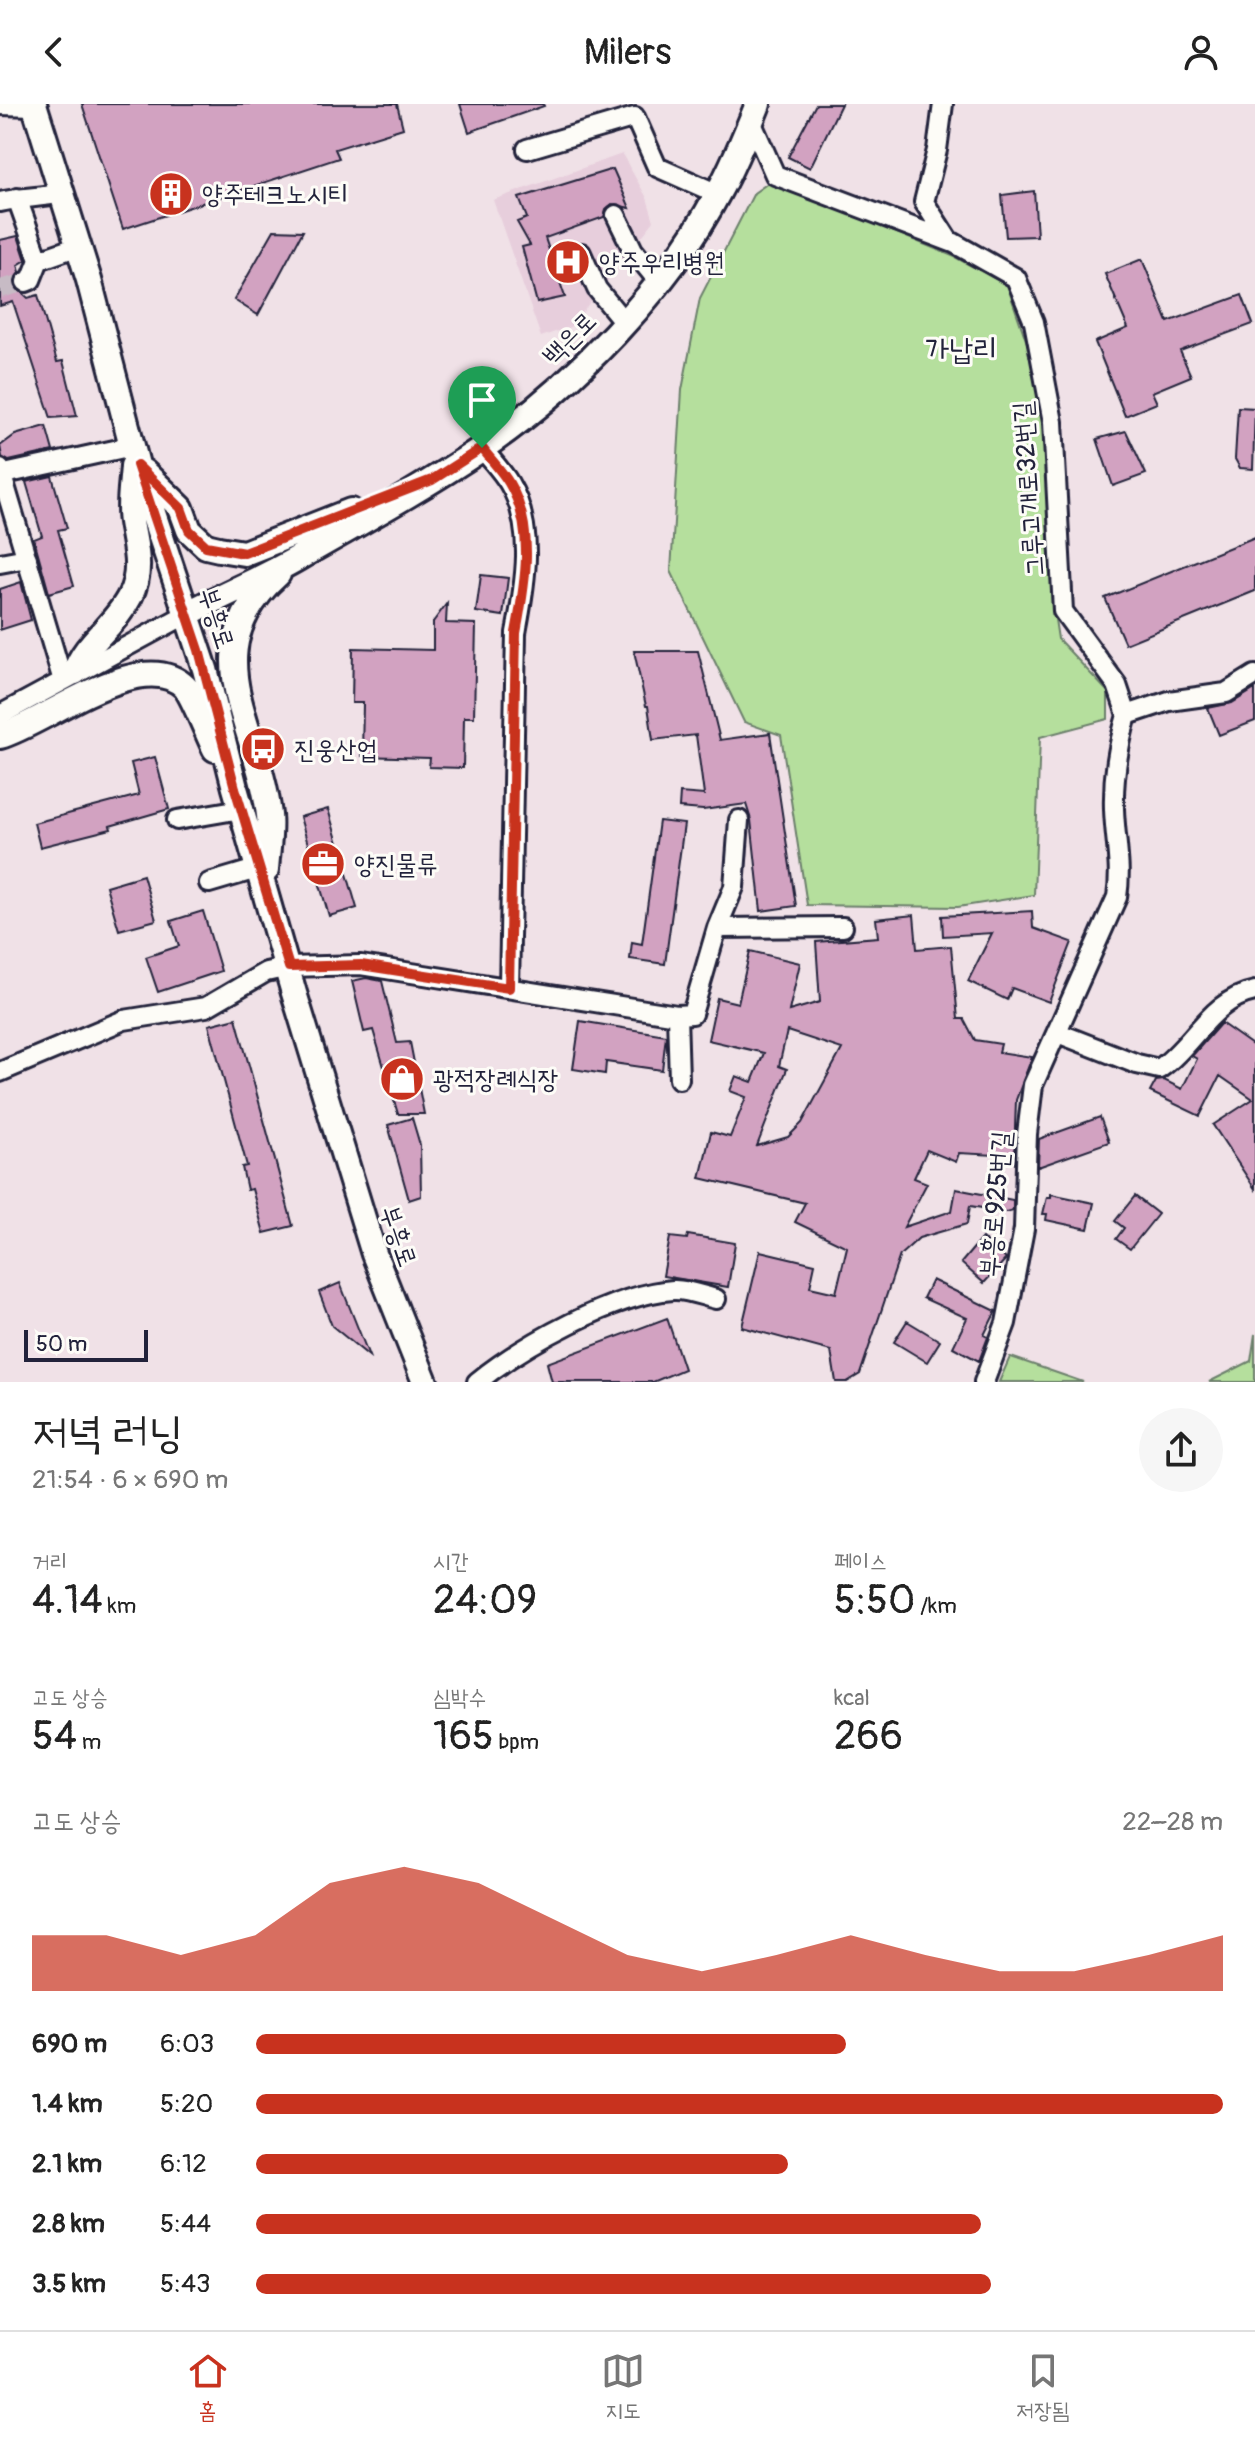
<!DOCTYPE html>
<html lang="ko">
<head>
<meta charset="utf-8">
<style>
  :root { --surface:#fff; --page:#f6f6f6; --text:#222; --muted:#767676; --line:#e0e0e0; --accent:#c8321e }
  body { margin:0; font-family:Pangolin,"Poor Story",sans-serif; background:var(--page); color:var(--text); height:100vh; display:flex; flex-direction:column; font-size:30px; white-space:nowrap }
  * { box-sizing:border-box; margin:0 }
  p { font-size:26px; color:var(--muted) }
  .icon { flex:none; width:44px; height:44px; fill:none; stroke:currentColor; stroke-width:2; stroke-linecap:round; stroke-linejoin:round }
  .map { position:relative; height:1278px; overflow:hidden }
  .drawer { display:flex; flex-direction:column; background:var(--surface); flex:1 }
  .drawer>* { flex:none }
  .scale { position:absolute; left:24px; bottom:20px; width:124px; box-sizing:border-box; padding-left:8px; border:4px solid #22223b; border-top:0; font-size:22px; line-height:28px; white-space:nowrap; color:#22223b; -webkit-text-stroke:6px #fdfcf7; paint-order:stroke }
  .pin { position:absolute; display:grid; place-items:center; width:68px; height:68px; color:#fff; margin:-82px -34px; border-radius:50% 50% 50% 0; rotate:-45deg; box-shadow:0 0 8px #0007 }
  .pin .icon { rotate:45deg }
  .round { display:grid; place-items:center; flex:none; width:84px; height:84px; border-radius:42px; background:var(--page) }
  .summary { display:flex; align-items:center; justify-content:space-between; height:136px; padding:0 32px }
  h1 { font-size:44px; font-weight:600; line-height:60px }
  .stats { display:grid; grid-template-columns:repeat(3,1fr); gap:12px; height:136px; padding:8px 32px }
  .stats div { display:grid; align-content:center }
  .stats b { font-size:40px; font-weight:600 }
  .stats small { font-size:22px; font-weight:400 }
  .stats p { font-size:22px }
  .chart { height:224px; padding:16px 32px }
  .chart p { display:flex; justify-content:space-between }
  .chart svg { width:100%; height:144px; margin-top:8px; fill:var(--accent); opacity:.7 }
  ul { padding:0 32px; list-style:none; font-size:26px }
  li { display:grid; grid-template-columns:128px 96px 1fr; align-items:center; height:60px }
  li i { height:20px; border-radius:10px; background:var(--accent) }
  header { display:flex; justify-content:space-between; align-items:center; height:104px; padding:0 32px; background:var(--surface); font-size:36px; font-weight:600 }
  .menu { display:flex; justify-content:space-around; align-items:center; height:112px; border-top:2px solid var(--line); background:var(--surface); font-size:22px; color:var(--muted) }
  .menu a { display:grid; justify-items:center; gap:4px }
  .menu .selected { color:var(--accent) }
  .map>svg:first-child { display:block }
  .built { fill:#e7cedc }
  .green { fill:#b5df9d; stroke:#6c806c; stroke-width:2 }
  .building { fill:#d2a2c1; stroke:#22223b; stroke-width:2; fill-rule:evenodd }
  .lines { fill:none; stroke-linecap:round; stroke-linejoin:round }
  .minor-tunnel { stroke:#c7bbc5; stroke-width:18; stroke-dasharray:18 9; stroke-linecap:butt }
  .minor-casing { stroke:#22223b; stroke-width:24 }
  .major-casing { stroke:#22223b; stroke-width:30 }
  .minor { stroke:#fdfcf7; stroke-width:18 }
  .major { stroke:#fdfcf7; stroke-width:24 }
  .route-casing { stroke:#fff; stroke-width:16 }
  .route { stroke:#c8321e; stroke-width:10 }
  .labels { text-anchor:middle; stroke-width:6; stroke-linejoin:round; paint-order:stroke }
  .poi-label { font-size:26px; fill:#22223b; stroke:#fdfcf7; text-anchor:start }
  .street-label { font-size:26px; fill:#22223b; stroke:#fdfcf7 }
  .quarter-label { font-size:30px; fill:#22223b; stroke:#fdfcf7 }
</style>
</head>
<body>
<header><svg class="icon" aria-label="back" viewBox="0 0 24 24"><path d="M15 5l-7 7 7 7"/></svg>Milers<svg class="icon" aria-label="person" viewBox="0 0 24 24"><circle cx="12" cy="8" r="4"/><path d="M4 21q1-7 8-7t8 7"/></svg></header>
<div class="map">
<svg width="1255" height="1278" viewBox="0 0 1255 1278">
  <rect width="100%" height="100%" fill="#f0e1e7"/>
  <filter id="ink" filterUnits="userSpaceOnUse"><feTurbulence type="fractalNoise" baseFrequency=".0125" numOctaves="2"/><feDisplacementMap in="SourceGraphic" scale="16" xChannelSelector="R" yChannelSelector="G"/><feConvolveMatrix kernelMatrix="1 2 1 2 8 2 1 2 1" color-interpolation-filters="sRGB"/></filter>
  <g filter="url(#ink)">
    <path class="built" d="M 622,50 L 647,94 L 654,117 L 572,222 L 541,233 L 493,96 Z"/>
    <path class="green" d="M 771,77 L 955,153 L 1007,181 L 1037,268 L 1047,327 L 1052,496 L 1058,535 L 1108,588 L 1108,615 L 1040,633 L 1034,791 L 958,803 L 807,801 L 781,631 L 744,618 L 671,467 L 682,286 L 700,194 L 754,89 Z
      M 1255,1230 L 1255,1278 L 1209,1278 L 1251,1257 Z
      M 1010,1253 L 1011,1253 L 1083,1278 L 999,1278 Z"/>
    <path class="building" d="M 82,0 L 397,0 L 403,24 L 335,45 L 339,54 L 123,125 Z
      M 460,0 L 543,0 L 544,2 L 469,28 Z
      M 816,0 L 841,0 L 810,64 L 788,53 Z
      M 613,65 L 630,104 L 612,100 L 606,105 L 604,113 L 545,134 L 565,193 L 537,199 L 522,143 L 530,141 L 517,118 L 527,114 L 519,94 Z
      M 1034,87 L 1037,132 L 1006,133 L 1002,91 Z
      M 274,126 L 303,127 L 258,211 L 234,196 Z
      M 18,132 L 26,156 L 18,161 L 20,168 L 14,176 L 15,182 L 28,194 L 38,191 L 57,258 L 63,257 L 77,312 L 51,314 L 13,198 L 0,202 L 0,136 Z
      M 1142,155 L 1168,218 L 1242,191 L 1253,220 L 1180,247 L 1191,272 L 1152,288 L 1157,299 L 1125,312 L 1095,238 L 1128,224 L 1105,170 Z
      M 1238,303 L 1255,304 L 1253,365 L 1240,364 L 1235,355 Z
      M 46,322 L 53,347 L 9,357 L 2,353 L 0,342 L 15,331 Z
      M 1126,327 L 1146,370 L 1113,382 L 1097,335 Z
      M 52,372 L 67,424 L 58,426 L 74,482 L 49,489 L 34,435 L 42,432 L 26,378 Z
      M 1255,433 L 1255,487 L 1125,540 L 1105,494 Z
      M 481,471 L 508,474 L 503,512 L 476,508 Z
      M 21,478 L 31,516 L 0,526 L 0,485 Z
      M 447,499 L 446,519 L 476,520 L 474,613 L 464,613 L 463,664 L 429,663 L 430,654 L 362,652 L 363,599 L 352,599 L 353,544 L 433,546 L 433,518 Z
      M 634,547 L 698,547 L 720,636 L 770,629 L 796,802 L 761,807 L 751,716 L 746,700 L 703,706 L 679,704 L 680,689 L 704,691 L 696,631 L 653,636 L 648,602 L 646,602 Z
      M 1255,585 L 1255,617 L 1219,631 L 1208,604 L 1232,599 Z
      M 155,653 L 169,705 L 110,722 L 111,725 L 40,743 L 34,719 L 139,691 L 131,659 Z
      M 328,705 L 357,804 L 329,812 L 300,713 Z
      M 659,717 L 684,720 L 665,860 L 630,855 L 632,838 L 642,840 Z
      M 143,771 L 156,816 L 119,826 L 106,782 Z
      M 203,807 L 221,867 L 158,888 L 146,853 L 179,842 L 171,817 Z
      M 1032,807 L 1033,824 L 1072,838 L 1049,898 L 1012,884 L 1007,896 L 968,877 L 992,829 L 943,832 L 942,812 Z
      M 914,811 L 917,845 L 951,842 L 958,915 L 964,915 L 975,936 L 1001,940 L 999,948 L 1032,953 L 1016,996 L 1014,1052 L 959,1049 L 956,1058 L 927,1046 L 914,1074 L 927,1079 L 904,1123 L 952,1107 L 956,1085 L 1013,1096 L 1013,1106 L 1006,1108 L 970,1102 L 967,1120 L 919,1134 L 900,1151 L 860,1270 L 847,1278 L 836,1278 L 831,1247 L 742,1223 L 760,1147 L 815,1160 L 810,1183 L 836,1189 L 847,1143 L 795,1118 L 805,1099 L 700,1074 L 711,1028 L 730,1033 L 746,993 L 730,987 L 736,972 L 752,978 L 764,949 L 708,936 L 717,894 L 738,899 L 750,847 L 800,859 L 789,907 L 820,898 L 816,838 L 878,833 L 876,815 ZM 787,927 L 842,945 L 802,1019 L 788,1033 L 757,1042 L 787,965 L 779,962 Z
      M 366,874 L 382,877 L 397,939 L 410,938 L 424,1010 L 398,1010 L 373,926 L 364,928 L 352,877 Z
      M 236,914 L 293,1122 L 264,1129 L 252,1085 L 247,1086 L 242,1063 L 247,1062 L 209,921 Z
      M 580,917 L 666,931 L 662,966 L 606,958 L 605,970 L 573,965 Z
      M 1221,919 L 1255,943 L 1255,1085 L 1213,1021 L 1253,995 L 1220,972 L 1200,1012 L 1150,988 L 1156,977 L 1164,976 L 1182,985 L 1197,955 L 1192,952 Z
      M 1100,1013 L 1109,1038 L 1038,1063 L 1039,1035 Z
      M 412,1014 L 420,1041 L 421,1092 L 409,1096 L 388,1021 Z
      M 1051,1090 L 1094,1099 L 1088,1125 L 1046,1116 L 1047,1110 L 1043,1110 L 1047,1093 L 1051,1093 Z
      M 1135,1092 L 1158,1110 L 1130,1145 L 1116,1135 L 1124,1124 L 1115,1117 Z
      M 688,1131 L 735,1139 L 728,1183 L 663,1172 L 670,1133 L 687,1135 Z
      M 982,1134 L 1006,1155 L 984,1179 L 961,1159 Z
      M 932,1176 L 996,1207 L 984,1231 L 988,1233 L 979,1257 L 953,1243 L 967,1214 L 923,1194 Z
      M 340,1179 L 369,1252 L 332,1222 L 319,1188 Z
      M 667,1214 L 684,1265 L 653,1278 L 552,1278 L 547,1259 Z
      M 907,1217 L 940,1237 L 927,1258 L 894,1238 Z"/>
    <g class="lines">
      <path class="minor-tunnel" d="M 0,185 L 26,178"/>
      <g class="minor-casing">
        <path id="minor" d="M 943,0 L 937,46 L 924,98 L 949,137
          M 0,1 L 35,2
          M 751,17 L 775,71 L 954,139 L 1016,174 L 1034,218 L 1053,318 L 1063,507 L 1117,581 L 1127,611
          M 527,45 L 635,13 L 657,63 L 718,90
          M 17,94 L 39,156
          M 0,98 C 20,93 40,94 62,89
          M 616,111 L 633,146 L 658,177
          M 581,149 L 597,185 L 624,218
          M 26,178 L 31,176 L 39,156 L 79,142
          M 482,344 C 491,356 502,367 509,379 C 536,424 525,481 516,529 L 509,884
          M 0,365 L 63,577
          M 0,371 L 119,345 L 130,337
          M 0,459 L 27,454
          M 0,611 L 185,511
          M 177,716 L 241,705
          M 209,779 L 260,764
          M 717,824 L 734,783 L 739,716
          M 677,911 L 692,910 L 717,824 L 843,823
          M 1058,929 L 1137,960 L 1159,965 C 1194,941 1210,896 1255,887
          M 0,968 L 124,916 L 206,903 L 266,868 L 289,863 L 361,861 L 677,911 L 679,975
          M 477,1278 C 523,1241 614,1190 673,1186 C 687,1185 703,1192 716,1195
          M 984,1278 L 1006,1219 L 1024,1125 L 1027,1030 L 1033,981 L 1117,793 C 1122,762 1115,736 1114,705 C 1113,671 1118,643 1127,611 L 1169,597 L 1226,589 L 1255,571"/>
      </g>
      <g class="major-casing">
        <path id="major" d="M 34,0 L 89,176 L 137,361 L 205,565 L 235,684 L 294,889 L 374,1150 L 425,1278
          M 144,368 L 181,404 L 189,426 L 206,442 L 219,445 L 244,449 L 351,407
          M 185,511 C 222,491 262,475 298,454 C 359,419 423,384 481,345 C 572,283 667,186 718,89 C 734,60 746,30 758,0
          M 75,568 C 86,537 115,522 130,492 C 143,466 135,444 131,418 C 128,401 132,379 133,362
          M 0,632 C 44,620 142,540 185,583 C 193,592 208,631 215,645
          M 266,766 C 267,748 271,728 269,711 C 258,618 191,548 278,470"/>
      </g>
      <use href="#minor" class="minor"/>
      <use href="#major" class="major"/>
    </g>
  </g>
  <g class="lines" filter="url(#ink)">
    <g class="route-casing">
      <path id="route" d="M 482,344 C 491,356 502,367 509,379 C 536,424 525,481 516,529 L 509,884 L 361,861 L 289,863 L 235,684 L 199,546 L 137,361 L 181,404 L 189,426 L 206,442 L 244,449 L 432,376 Z"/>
    </g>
    <use href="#route" class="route"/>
  </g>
  <defs>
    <g id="building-disc" transform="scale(2.3)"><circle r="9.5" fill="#c8321e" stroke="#fdfcf7"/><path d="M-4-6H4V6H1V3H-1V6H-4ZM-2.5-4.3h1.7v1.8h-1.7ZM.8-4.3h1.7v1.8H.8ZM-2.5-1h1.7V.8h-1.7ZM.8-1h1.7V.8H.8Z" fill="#fff"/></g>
    <g id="hospital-disc" transform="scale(2.3)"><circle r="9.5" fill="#c8321e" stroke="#fdfcf7"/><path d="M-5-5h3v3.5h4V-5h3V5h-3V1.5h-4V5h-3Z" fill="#fff"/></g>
    <g id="bus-disc" transform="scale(2.3)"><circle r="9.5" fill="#c8321e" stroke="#fdfcf7"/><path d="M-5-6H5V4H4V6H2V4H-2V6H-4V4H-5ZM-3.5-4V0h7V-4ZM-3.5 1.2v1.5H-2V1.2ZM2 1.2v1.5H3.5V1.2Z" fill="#fff"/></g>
    <g id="office-disc" transform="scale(2.3)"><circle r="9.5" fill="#c8321e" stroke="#fdfcf7"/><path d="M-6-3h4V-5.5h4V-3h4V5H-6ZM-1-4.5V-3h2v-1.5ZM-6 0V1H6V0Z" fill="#fff"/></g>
    <g id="shop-disc" transform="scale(2.3)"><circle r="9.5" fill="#c8321e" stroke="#fdfcf7"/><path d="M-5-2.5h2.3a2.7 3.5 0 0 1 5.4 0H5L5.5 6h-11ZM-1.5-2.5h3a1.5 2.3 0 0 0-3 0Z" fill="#fff"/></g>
  </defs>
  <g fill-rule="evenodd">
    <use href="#building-disc" x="171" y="90"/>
    <use href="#hospital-disc" x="568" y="158"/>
    <use href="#bus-disc" x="263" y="645"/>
    <use href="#office-disc" x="323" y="760"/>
    <use href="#shop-disc" x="402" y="975"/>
  </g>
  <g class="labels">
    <g class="poi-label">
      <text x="202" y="99">양주테크노시티</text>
      <text x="599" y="167">양주우리병원</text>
      <text x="294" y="654">진웅산업</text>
      <text x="354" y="769">양진물류</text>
      <text x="433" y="984">광적장례식장</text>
    </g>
    <g class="street-label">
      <text transform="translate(569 234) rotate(-45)" y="9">백은로</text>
      <text transform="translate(1028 385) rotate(-94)" y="9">그루고개로32번길</text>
      <text transform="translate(217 514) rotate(72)" y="9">부흥로</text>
      <text transform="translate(995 1100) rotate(-85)" y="9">부흥로925번길</text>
      <text transform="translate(399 1132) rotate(71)" y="9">부흥로</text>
    </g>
    <g class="quarter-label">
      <text x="961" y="255">가납리</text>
    </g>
  </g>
</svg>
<div class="scale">50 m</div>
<div class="pin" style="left:482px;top:344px;background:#1e9e55"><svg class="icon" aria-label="arrive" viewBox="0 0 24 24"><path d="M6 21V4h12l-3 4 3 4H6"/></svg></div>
</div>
<section class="drawer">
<div class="summary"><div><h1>저녁 러닝</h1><p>21:54 · 6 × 690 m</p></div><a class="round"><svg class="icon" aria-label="share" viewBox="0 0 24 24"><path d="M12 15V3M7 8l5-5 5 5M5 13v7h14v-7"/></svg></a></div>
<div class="stats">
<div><p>거리</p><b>4.14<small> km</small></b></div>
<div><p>시간</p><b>24:09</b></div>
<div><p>페이스</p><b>5:50<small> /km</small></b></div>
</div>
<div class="stats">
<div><p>고도 상승</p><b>54<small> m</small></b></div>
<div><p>심박수</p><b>165<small> bpm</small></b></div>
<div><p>kcal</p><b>266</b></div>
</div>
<div class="chart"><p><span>고도 상승</span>22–28 m</p>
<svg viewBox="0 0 160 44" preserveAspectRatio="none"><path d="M0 44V27L10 27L20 33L30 27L40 11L50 6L60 11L70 22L80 33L90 38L100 33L110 27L120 33L130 38L140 38L150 33L160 27V44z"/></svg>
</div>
<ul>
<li><b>690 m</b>6:03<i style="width:61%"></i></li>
<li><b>1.4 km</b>5:20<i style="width:100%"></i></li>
<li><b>2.1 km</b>6:12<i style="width:55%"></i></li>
<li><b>2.8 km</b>5:44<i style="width:75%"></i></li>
<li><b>3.5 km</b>5:43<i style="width:76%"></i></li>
</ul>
</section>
<nav class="menu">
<a class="selected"><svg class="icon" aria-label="home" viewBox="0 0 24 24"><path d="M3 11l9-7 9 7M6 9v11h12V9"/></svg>홈</a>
<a><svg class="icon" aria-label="map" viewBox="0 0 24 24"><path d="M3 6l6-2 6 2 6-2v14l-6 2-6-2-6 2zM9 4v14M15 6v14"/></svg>지도</a>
<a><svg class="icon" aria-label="saved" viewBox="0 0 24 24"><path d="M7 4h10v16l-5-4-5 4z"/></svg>저장됨</a>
</nav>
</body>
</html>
